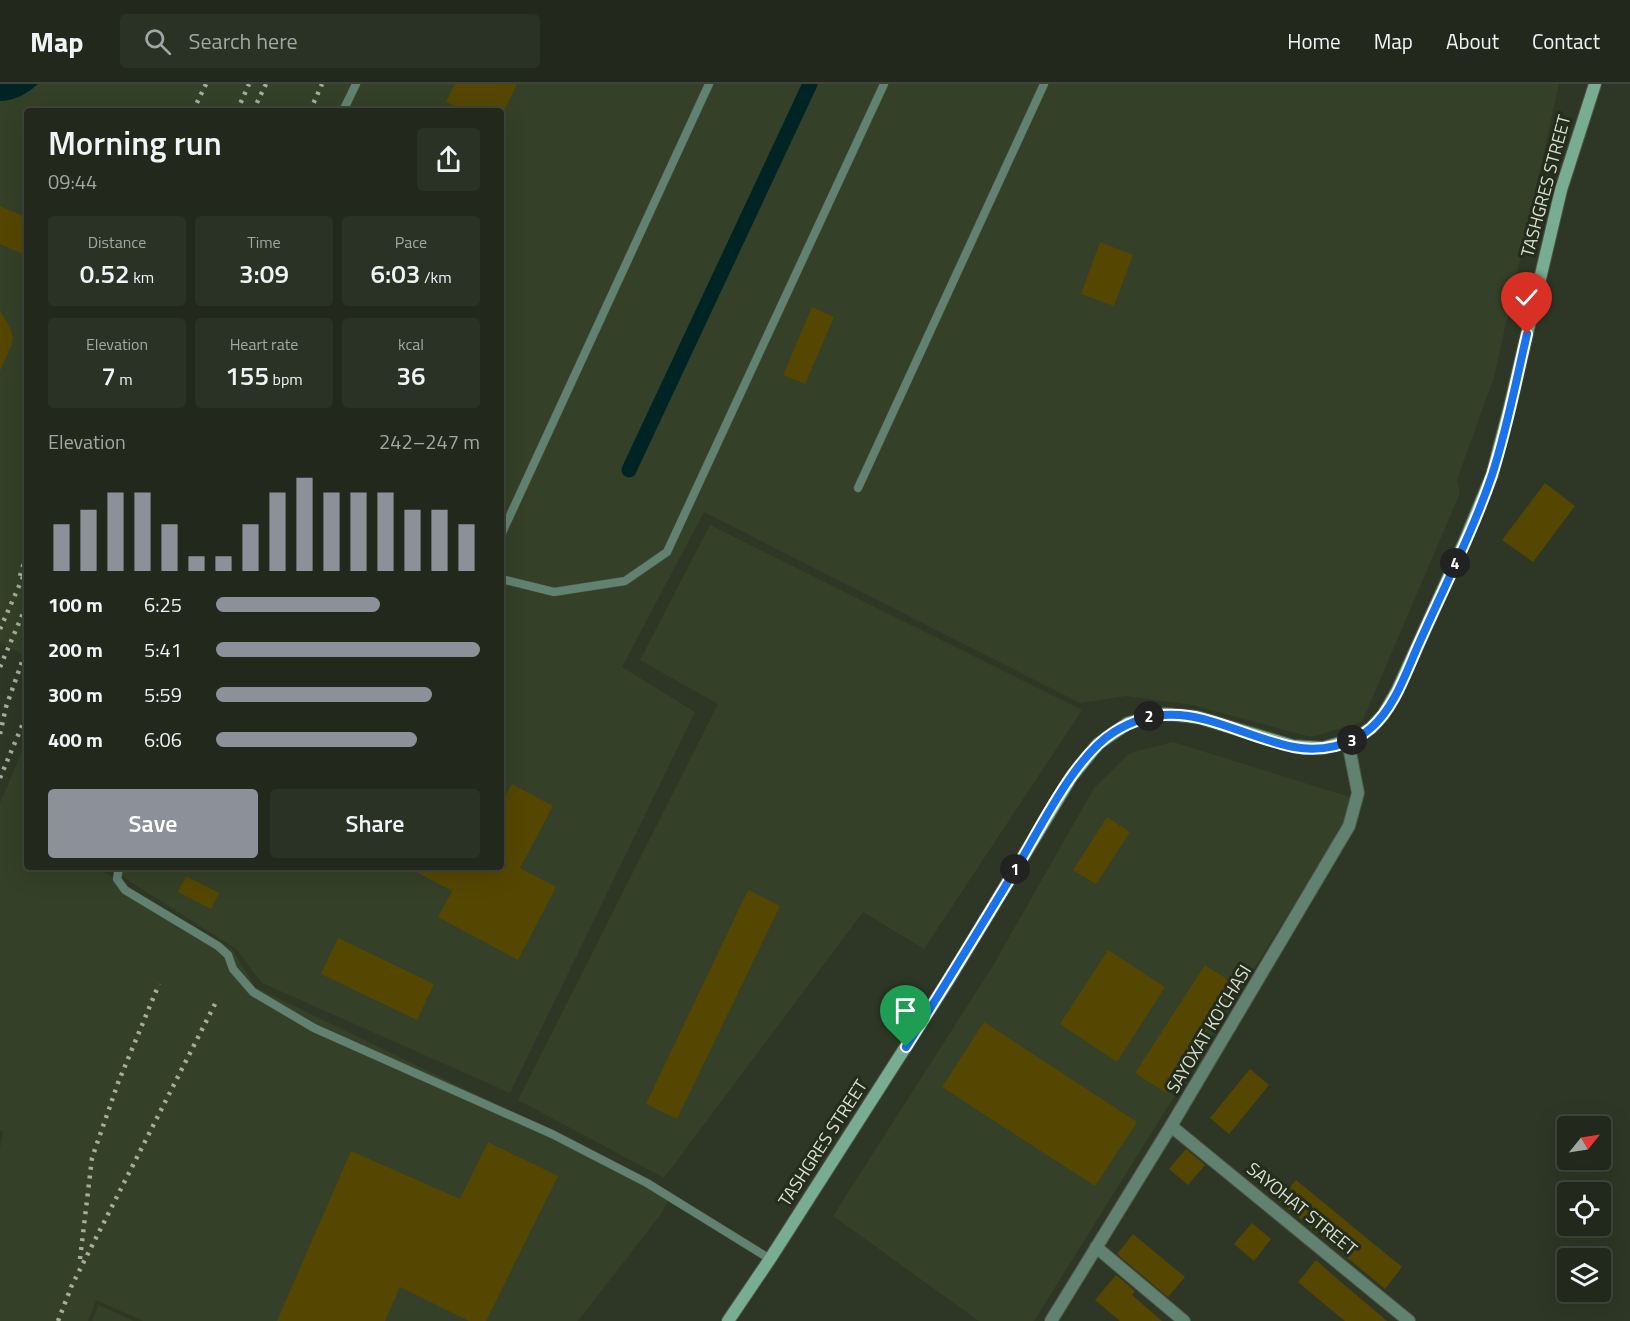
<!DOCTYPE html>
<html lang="en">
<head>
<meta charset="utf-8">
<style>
  :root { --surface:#22291c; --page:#2a3125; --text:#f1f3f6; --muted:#a2a6a3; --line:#3f453b; --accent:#8c9099 }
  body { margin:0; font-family:"Titillium Web",sans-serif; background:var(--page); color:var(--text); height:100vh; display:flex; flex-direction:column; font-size:22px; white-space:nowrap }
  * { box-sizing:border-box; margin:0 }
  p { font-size:20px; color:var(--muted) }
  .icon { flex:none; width:33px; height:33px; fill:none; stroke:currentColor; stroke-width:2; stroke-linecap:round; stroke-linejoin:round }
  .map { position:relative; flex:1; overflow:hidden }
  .sheet { position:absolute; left:24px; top:24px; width:480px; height:762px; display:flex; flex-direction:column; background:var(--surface); border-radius:6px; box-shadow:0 6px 24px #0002,0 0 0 2px var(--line) }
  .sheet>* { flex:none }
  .needle { width:39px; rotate:60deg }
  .buttons { position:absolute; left:1557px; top:1032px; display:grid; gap:12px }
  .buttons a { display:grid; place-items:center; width:54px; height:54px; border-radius:6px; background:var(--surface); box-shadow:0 6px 24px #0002,0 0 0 2px var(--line); font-size:30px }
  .pin { position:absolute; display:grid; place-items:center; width:51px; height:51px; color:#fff; margin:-62px -26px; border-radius:50% 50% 50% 0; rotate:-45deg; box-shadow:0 0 6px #0007 }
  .pin .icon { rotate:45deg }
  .km { position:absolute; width:30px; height:30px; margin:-15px; border-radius:50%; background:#222; color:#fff; font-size:16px; line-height:30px; text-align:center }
  .round { display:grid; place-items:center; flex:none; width:63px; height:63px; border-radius:6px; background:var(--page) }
  .headline { display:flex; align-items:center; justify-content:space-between; height:102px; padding:0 24px }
  h1 { font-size:33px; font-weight:600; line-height:45px }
  .metrics { display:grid; grid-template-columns:repeat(3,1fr); gap:9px; height:102px; padding:6px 24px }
  .metrics div { display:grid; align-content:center; border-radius:6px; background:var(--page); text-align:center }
  .metrics b { font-size:26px; font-weight:600 }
  .metrics small { font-size:16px; font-weight:400 }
  .metrics p { font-size:16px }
  .chart { height:168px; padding:12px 24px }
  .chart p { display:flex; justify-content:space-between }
  .chart svg { width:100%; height:108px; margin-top:6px; stroke:var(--accent); stroke-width:6 }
  .action { display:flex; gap:12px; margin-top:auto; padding:12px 24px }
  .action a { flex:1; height:69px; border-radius:6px; background:var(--accent); color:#fff; font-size:24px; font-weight:600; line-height:69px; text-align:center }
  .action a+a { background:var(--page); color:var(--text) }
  ul { padding:0 24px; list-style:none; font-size:20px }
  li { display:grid; grid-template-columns:96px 72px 1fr; align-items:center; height:45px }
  li i { height:15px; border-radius:8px; background:var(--accent) }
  header { display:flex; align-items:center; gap:36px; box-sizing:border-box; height:84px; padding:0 30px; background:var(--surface); border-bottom:2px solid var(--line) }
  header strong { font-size:28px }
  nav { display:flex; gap:33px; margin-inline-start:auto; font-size:21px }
  .search { width:420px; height:54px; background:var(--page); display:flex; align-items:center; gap:15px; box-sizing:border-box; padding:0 21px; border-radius:6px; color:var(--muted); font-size:22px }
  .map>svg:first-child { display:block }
  .built { fill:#344027 }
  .water { fill:#002424 }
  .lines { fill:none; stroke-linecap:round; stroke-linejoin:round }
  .canal { stroke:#002424; stroke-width:15 }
  .building { fill:#554702 }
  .service-casing { stroke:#4d5544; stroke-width:9 }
  .minor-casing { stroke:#4d5544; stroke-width:14 }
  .secondary-casing { stroke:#4d5544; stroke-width:14 }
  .service { stroke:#618271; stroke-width:8 }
  .minor { stroke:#618271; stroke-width:12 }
  .secondary { stroke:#78ad93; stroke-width:12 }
  .rail { stroke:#a6ad9f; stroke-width:4.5; stroke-dasharray:3 6; stroke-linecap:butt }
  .route-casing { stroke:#fff; stroke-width:12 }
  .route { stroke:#1a73e8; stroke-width:8 }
  .labels { text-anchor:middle; stroke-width:6; stroke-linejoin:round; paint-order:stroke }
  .street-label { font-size:18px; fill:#d9dfd3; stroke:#242d1b }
</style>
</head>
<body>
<header>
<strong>Map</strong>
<div class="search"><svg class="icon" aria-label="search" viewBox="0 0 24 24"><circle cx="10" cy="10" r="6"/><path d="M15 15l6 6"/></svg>Search here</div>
<nav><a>Home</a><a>Map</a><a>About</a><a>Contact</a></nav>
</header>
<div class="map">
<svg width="1630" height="1237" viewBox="0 0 1630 1237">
  <rect width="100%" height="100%" fill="#2e3725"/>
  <path class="built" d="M 0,0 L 1559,0 L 1494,293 L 1457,396 L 1460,409 L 1362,638 L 1311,653 L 1192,621 L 1126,612 L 1080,619 L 704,428 L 622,583 L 695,628 L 510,1009 L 262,899 L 236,865 L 107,783 L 501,783 L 501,27 L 27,27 L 27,573 L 0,558 Z
    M 710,441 L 1082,626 L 924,865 L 863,828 L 664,1094 L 518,1016 L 718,620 L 640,576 Z
    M 27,656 L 27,783 L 95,783 L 232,865 L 255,903 L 502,1023 L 669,1114 L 661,1130 L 578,1237 L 143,1237 L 96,1216 L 88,1237 L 0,1237 L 0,1064 L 3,1048 L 0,1046 L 0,719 Z
    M 1173,658 L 1353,714 L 1341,745 L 1034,1237 L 979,1237 L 833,1132 L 994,880 L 1094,704 L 1130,669 Z
    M 98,1221 L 134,1237 L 92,1237 Z"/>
  <path class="water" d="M 0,0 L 38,0 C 28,9 15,17 0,17 Z"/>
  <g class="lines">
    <path class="canal" d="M 629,386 L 810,0"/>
  </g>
  <path class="building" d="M 455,0 L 517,0 L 504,27 L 466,27 L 446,18 Z
    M 0,122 L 27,134 L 27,161 L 23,170 L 0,160 Z
    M 1100,158 L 1133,171 L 1114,222 L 1081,210 Z
    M 812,223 L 834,233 L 805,300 L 783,291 Z
    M 0,226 L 11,246 L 13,253 L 12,260 L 0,287 Z
    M 1545,399 L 1575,422 L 1533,478 L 1502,456 Z
    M 512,700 L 553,722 L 520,784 L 556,803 L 518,876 L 438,833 L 452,807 L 407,783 L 501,783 L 501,720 Z
    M 1107,733 L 1130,748 L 1096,800 L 1073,786 Z
    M 186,792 L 219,809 L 211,825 L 178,808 Z
    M 748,806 L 780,822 L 677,1035 L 646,1020 Z
    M 338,854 L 434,900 L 417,936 L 321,890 Z
    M 1108,866 L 1165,903 L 1117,978 L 1060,940 Z
    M 1205,881 L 1236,901 L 1166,1009 L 1135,989 Z
    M 984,938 L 1137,1038 L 1095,1102 L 942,1003 Z
    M 1250,985 L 1269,1001 L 1229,1050 L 1210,1034 Z
    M 488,1058 L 558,1092 L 486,1237 L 469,1237 L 400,1203 L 385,1237 L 277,1237 L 351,1067 L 460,1115 Z
    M 1186,1065 L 1205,1081 L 1188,1101 L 1169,1085 Z
    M 1296,1096 L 1402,1183 L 1385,1205 L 1279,1117 Z
    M 1252,1139 L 1271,1155 L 1254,1177 L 1234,1160 Z
    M 1133,1150 L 1185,1193 L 1168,1213 L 1117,1170 Z
    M 1316,1176 L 1335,1193 L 1387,1237 L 1345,1237 L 1329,1224 L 1298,1198 Z
    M 1116,1191 L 1135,1207 L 1132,1211 L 1162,1237 L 1120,1237 L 1095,1216 Z"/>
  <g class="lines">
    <g class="service-casing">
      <path id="service" d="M 343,27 L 356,0
        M 858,404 L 1044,0
        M 501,451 L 709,0
        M 501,495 L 554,508 L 625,497 L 667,468 L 884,0
        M 119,783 L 117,795 L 125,806 L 218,862 L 228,871 L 233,885 L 253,908 L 314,944 L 552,1050 L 647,1099 L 770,1175"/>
    </g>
    <g class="minor-casing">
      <path id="minor" d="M 1171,1042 L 1409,1237
        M 1096,1163 L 1184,1237
        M 1051,1237 L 1171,1042 L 1349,742 L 1358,709 L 1348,658"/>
    </g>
    <g class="secondary-casing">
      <path id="secondary" d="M 728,1237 L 770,1175 L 951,892 L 1072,692 L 1098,660 L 1128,639 L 1164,630 L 1197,633 L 1293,662 L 1323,664 L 1356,654 L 1371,644 L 1383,631 L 1397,607 L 1464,459 L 1492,391 L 1510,322 L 1561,106 L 1595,0"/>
    </g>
    <use href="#service" class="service"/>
    <use href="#minor" class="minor"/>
    <use href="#secondary" class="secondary"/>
    <path class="rail" d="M 193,27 L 206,0
      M 237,27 L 249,0
      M 253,27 L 266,0
      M 310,27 L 322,0
      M 20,492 L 27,469
      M 0,545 L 27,484
      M 0,583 L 27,520
      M 0,650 L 6,623 L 23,575
      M 0,694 L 27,630
      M 80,1175 L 92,1074 L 118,999 L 159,900
      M 58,1237 L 72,1201 L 217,916"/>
  </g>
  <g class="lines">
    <g class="route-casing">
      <path id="route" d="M 906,963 C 944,903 980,844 1017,783 C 1041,743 1075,672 1114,648 C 1179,607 1229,650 1294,663 C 1320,668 1351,662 1371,644 C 1396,622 1407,585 1421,555 C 1445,501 1473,447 1492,391 C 1507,345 1516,297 1527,250"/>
    </g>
    <use href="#route" class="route"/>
  </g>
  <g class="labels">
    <g class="street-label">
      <text transform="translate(1546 102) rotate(-75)" y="6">TASHGRES STREET</text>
      <text transform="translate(1209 945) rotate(-59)" y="6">SAYOXAT KO'CHASI</text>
      <text transform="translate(823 1059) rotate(-57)" y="6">TASHGRES STREET</text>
      <text transform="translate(1302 1125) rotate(39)" y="6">SAYOHAT STREET</text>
    </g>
  </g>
</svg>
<div class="buttons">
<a><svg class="needle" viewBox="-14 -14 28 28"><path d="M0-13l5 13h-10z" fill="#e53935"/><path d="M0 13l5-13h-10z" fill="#a2a6a3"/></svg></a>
<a><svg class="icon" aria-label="locate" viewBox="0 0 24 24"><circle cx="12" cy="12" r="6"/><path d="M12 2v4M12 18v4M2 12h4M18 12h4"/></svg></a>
<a><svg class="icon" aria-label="layers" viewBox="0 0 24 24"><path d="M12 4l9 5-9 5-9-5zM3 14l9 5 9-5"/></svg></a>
</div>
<div class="pin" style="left:906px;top:963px;background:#1e9e55"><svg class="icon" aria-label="arrive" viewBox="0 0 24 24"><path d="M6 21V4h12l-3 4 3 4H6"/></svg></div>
<div class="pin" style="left:1527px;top:250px;background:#d93025"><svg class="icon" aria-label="check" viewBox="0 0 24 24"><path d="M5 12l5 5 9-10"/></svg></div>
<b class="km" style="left:1015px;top:785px">1</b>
<b class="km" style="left:1149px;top:632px">2</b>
<b class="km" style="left:1352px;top:656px">3</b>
<b class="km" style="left:1455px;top:479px">4</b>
<section class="sheet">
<div class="headline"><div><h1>Morning run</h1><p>09:44</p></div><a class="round"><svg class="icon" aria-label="share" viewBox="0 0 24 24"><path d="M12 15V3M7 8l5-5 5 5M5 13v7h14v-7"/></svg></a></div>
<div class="metrics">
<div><p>Distance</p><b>0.52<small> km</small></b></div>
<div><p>Time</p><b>3:09</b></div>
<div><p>Pace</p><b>6:03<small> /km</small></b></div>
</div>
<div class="metrics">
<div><p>Elevation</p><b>7<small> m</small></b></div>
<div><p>Heart rate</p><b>155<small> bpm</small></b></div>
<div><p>kcal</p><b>36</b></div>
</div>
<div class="chart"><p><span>Elevation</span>242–247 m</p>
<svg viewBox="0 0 160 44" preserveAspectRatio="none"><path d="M5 44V25M15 44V19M25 44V12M35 44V12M45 44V25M55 44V38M65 44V38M75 44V25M85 44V12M95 44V6M105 44V12M115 44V12M125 44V12M135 44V19M145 44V19M155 44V25"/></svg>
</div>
<ul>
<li><b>100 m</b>6:25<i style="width:62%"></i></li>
<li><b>200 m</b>5:41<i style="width:100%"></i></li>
<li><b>300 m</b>5:59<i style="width:82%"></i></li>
<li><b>400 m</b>6:06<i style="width:76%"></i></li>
</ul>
<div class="action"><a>Save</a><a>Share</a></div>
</section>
</div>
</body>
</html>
